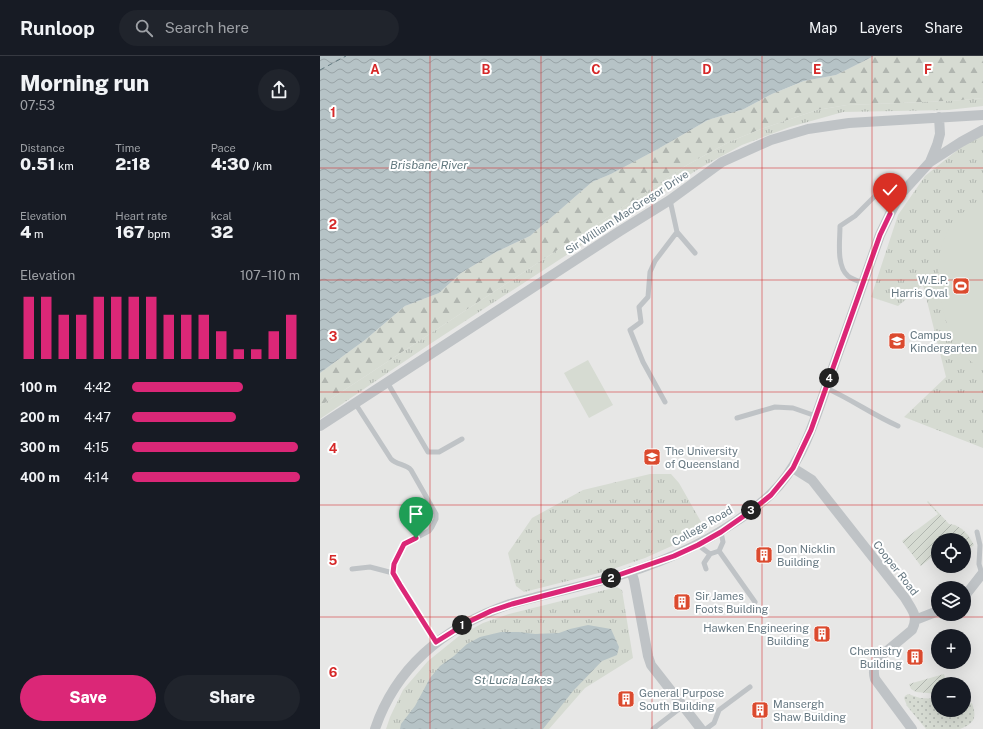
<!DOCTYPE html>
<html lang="en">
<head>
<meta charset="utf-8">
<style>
  :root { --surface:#171b24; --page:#20242c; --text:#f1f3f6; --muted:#9ea1a6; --line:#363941; --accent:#db2777 }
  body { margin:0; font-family:"Public Sans",sans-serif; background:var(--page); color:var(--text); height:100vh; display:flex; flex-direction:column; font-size:15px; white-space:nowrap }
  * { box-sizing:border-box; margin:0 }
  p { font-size:13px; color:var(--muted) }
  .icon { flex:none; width:22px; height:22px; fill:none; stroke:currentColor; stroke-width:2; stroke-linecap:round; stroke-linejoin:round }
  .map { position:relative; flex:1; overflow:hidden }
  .panel { display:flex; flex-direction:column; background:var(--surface); width:320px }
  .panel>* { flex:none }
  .buttons { position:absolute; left:611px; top:477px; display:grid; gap:8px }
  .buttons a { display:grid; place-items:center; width:40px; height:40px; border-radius:50%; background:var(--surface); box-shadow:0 4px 16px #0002; font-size:20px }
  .pin { position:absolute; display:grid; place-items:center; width:34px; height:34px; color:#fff; margin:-41px -17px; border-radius:50% 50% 50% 0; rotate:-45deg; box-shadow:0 0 4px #0007 }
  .pin .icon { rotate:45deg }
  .km { position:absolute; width:20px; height:20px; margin:-10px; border-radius:50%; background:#222; color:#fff; font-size:11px; line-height:20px; text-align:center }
  .round { display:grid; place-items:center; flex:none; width:42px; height:42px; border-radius:21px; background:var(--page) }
  .overview { display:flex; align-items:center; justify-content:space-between; height:68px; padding:0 20px }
  h1 { font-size:22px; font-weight:800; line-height:30px }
  .figures { display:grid; grid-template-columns:repeat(3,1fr); gap:6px; height:68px; padding:4px 20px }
  .figures div { display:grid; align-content:center }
  .figures b { font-size:17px; font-weight:800 }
  .figures small { font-size:11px; font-weight:400 }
  .figures p { font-size:11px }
  .chart { height:112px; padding:8px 20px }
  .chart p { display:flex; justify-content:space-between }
  .chart svg { width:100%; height:72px; margin-top:4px; stroke:var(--accent); stroke-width:6 }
  .cta { display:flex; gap:8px; margin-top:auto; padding:8px 20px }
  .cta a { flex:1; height:46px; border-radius:24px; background:var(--accent); color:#fff; font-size:16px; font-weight:800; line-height:46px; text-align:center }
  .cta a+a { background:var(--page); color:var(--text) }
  ul { padding:0 20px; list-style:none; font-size:13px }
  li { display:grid; grid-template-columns:64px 48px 1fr; align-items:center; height:30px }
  li i { height:10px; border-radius:5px; background:var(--accent) }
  header { display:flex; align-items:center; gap:24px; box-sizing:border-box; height:56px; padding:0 20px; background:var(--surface); border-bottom:1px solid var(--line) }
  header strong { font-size:19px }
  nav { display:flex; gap:22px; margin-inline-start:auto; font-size:14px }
  .search { width:280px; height:36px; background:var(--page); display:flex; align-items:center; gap:10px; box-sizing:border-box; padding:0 14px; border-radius:22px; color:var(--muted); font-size:15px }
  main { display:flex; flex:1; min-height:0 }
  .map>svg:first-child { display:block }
  .built { fill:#e7e7e6; fill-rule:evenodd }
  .grass { fill:url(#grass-dots) }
  .forest { fill:url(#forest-firs) }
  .park { fill:url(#park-tufts) }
  .garden { fill:url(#garden-furrows) }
  .pitch { fill:#d6dbd2 }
  .water { fill:url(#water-waves) }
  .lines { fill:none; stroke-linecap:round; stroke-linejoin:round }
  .ferry { stroke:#62797f; stroke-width:1; stroke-dasharray:5 4; stroke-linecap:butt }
  .lane { stroke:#bfc3c6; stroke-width:5 }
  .street { stroke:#bfc3c6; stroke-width:10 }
  .route-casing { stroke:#fff; stroke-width:8 }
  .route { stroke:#db2777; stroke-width:5 }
  .grid { fill:none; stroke:#d62828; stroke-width:1; stroke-opacity:0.55 }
  .labels { text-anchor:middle; stroke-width:4; stroke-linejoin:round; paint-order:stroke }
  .street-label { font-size:11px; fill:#667882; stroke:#fff }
  .poi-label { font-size:11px; fill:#667882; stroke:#fff; text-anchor:start }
  .water-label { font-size:12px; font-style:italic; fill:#62797f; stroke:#fff }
  .grid-label { font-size:13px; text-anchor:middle; font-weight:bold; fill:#d62828; stroke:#fff; stroke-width:4; stroke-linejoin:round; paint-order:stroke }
</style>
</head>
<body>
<header>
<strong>Runloop</strong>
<div class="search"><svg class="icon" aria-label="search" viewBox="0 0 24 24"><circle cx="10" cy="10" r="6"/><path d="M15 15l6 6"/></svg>Search here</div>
<nav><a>Map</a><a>Layers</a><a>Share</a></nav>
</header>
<main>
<section class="panel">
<div class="overview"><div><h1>Morning run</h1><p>07:53</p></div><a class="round"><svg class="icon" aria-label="share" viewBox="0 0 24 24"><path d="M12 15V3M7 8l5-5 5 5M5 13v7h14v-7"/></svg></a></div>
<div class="figures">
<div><p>Distance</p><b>0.51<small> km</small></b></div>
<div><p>Time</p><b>2:18</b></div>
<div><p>Pace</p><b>4:30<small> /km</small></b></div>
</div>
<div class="figures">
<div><p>Elevation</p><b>4<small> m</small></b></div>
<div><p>Heart rate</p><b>167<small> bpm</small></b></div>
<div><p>kcal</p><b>32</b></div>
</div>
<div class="chart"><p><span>Elevation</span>107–110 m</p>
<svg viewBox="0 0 160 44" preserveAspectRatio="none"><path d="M5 44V6M15 44V6M25 44V17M35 44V17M45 44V6M55 44V6M65 44V6M75 44V6M85 44V17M95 44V17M105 44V17M115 44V27M125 44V38M135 44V38M145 44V27M155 44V17"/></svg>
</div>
<ul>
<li><b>100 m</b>4:42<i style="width:66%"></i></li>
<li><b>200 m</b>4:47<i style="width:62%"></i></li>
<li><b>300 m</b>4:15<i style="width:99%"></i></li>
<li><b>400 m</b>4:14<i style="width:100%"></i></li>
</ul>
<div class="cta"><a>Save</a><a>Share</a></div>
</section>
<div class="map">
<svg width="663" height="673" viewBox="0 0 663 673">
  <defs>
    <pattern id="grass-dots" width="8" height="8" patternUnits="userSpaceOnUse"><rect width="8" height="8" fill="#d6dbd2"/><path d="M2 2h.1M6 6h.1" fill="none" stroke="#b1b6b0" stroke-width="1.8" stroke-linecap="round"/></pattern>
    <pattern id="forest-firs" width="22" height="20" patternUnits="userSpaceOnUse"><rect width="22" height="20" fill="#d6dbd2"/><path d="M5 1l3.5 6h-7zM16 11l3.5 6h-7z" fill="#b1b6b0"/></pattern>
    <pattern id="park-tufts" width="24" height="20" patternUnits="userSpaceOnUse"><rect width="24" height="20" fill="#d6dbd2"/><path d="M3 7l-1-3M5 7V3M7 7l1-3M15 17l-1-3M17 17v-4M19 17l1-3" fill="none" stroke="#b1b6b0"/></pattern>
    <pattern id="garden-furrows" width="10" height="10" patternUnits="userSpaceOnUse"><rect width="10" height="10" fill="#d6dbd2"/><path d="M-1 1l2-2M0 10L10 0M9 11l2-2" fill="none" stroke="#b1b6b0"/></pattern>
    <pattern id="water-waves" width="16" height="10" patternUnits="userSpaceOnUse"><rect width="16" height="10" fill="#b6c3c6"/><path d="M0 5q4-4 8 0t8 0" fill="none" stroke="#98a3a6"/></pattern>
  </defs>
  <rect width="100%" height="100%" fill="#f6f6f3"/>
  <path class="built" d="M 554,0 L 663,0 L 663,673 L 0,673 L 0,317 L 45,284 L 85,250 L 141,217 L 272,126 L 338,93 L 388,64 L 424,53 L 452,38 ZM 618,484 L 644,484 L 644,510 L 618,510 ZM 618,532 L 644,532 L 644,558 L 618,558 ZM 618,580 L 644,580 L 644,606 L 618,606 ZM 618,628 L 644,628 L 644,654 L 618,654 Z"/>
  <path class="grass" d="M 588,638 L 600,642 L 618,643 L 618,654 L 644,654 L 644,647 L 646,649 L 652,647 C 657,662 655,667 640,673 L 606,673 L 587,650 L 584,642 L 585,640 Z"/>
  <path class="forest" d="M 554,0 L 663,0 L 663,42 L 631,45 L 527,49 L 497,54 L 441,73 L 409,86 L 367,109 L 0,350 L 0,317 L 45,284 L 85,250 L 119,237 L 141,217 L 176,196 L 210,180 L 272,126 L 291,118 L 338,93 L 388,64 L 424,53 L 452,38 L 484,25 L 516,19 Z"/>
  <path class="park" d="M 663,42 L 663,50 L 628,54 L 523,56 L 470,71 L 422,89 L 380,112 L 110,288 L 0,363 L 0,350 L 367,109 L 409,86 L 441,73 L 497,54 L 527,49 L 630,45 Z
    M 663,79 L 663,392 L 584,361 L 626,321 L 603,229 L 578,250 L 551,241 L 578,159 L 605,120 L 650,84 Z
    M 330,418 L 351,418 L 359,427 L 384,471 L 384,474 L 374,480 L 325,502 L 287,515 L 204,536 L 196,530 L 188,497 L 212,462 L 263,434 Z
    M 297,531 L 302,534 L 313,602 L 265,632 L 229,673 L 66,673 L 70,661 L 83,634 L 108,605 L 139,580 L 163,567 L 189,558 Z"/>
  <path class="garden" d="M 608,445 L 629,468 L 635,469 L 642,473 L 648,479 L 654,489 L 649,493 L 652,495 L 650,499 L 648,497 L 645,498 L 644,497 L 644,484 L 618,484 L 618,496 L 601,510 L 582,485 L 618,458 L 607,446 Z
    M 624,618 L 627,628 L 618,628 L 618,638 L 596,636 L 591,633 L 589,628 Z"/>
  <path class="pitch" d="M 663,142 L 663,313 C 656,309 649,305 643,299 C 622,276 611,209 625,181 C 631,166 649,150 663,142 Z
    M 268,304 L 293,349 L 269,362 L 244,317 Z"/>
  <path class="water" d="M 0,0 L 554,0 L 516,19 L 484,25 L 452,38 L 424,53 L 388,64 L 338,93 L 291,118 L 272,126 L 210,180 L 176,196 L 141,217 L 119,237 L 85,250 L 45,284 L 0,317 Z
    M 268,569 L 291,573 L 299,591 L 297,599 L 282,605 L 253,635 L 223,673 L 80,673 L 81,668 L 95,650 L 110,622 L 120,610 L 134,600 L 147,588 L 160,581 L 181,576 L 199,576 L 215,578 L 239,577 L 250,573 Z"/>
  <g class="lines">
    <path class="ferry" d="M 0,14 L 26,0"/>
    <path class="lane" d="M 350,144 L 357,176 L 375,197
      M 543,227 C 538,225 532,223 528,220 C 516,210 520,184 520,170 L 535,160 L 558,137
      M 67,326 L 108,396 L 119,396 L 142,383
      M 506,332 C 531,343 553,359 578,370
      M 345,346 L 323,306 L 310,274 L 321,266 L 319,251 L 328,241 L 330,216 L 335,205 L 357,176
      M 35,347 L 71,403 C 77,409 86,408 91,414 L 116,458 L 116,463 L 112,471 L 109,475 L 84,488 L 74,508 L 73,517 L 80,529 L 116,586
      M 417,362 L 455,351 L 473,352 L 496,360
      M 657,476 L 660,489 L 659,508 L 662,518
      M 378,489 L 390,498
      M 399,495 L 435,546
      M 32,513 L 50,511 L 73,517
      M 386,513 L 384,507 L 390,498 L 399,495 L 403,486 L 401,476
      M 333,673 L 363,650
      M 386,673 L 394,667 L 399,654 L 430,631"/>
    <path class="street" d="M 610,106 L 641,86 L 663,74
      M 0,370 L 300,175 L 350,144 L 402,106 L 451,84 L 488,73 L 529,67 L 663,59
      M 473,412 L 492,424 L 585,542 C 592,554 599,560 592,574 L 562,599 C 555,606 552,613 555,623 L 592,673
      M 311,515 L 314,524 L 328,600 L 331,609 L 381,673
      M 644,541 L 662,518
      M 595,564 L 618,555
      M 55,673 C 77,608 127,570 190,548 C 200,545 210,543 220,540 C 241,535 262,530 283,524 C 331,511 376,493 418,464 C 429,456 441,448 451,438 C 476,414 489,381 500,349 C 508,327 515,305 523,284 C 535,249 548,214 560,179 L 570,158 L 580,139 L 610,106 L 617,89 L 620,78 L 619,61"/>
  </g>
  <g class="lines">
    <g class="route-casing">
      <path id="route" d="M 96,482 L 84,488 L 74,508 L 73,517 L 80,529 L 116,586 L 148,566 L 171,555 L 192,548 L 284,524 L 354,500 L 378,489 L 401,476 L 431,455 L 451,439 L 465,422 L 473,412 L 491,374 L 560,179 L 570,158"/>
    </g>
    <use href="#route" class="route"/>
  </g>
  <path class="grid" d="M 110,0 L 110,673M 221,0 L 221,673M 332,0 L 332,673M 442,0 L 442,673M 552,0 L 552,673M 0,112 L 663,112M 0,224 L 663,224M 0,336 L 663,336M 0,449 L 663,449M 0,561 L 663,561"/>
  <defs>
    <g id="stadium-square" transform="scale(0.9)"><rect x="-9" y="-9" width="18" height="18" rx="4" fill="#db4a2e" stroke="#fff"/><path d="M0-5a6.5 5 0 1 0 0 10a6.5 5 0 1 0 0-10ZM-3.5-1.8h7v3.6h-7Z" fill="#fff"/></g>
    <g id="school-square" transform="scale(0.9)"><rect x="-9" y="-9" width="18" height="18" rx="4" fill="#db4a2e" stroke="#fff"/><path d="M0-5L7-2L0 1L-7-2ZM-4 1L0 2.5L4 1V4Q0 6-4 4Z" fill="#fff"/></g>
    <g id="university-square" transform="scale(0.9)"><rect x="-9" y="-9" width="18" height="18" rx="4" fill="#db4a2e" stroke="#fff"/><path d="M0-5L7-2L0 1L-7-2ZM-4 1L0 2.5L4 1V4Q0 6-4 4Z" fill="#fff"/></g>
    <g id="building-square" transform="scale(0.9)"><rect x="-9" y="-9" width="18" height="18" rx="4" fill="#db4a2e" stroke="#fff"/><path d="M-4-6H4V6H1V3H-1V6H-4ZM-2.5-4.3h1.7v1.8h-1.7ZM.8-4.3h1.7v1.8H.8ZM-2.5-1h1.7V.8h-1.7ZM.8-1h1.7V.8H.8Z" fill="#fff"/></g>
  </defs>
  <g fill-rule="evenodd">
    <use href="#stadium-square" x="641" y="230"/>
    <use href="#school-square" x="577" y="285"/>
    <use href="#university-square" x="332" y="401"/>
    <use href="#building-square" x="444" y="499"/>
    <use href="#building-square" x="362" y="546"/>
    <use href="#building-square" x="502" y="578"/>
    <use href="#building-square" x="595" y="601"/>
    <use href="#building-square" x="306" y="643"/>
    <use href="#building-square" x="440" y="654"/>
  </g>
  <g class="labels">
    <g class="street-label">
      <text transform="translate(307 156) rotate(-33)" y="4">Sir William MacGregor Drive</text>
      <text transform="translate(382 470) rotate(-30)" y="4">College Road</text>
      <text transform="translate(576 512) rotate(52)" y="4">Cooper Road</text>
    </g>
    <g class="poi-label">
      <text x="628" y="228" text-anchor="end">W.E.P.<tspan x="628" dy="13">Harris Oval</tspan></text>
      <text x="590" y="283">Campus<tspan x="590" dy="13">Kindergarten</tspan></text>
      <text x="345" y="399">The University<tspan x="345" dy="13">of Queensland</tspan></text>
      <text x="457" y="497">Don Nicklin<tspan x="457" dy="13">Building</tspan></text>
      <text x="375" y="544">Sir James<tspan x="375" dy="13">Foots Building</tspan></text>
      <text x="489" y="576" text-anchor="end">Hawken Engineering<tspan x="489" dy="13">Building</tspan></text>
      <text x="582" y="599" text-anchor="end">Chemistry<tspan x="582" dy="13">Building</tspan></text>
      <text x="319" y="641">General Purpose<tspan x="319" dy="13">South Building</tspan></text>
      <text x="453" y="652">Mansergh<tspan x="453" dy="13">Shaw Building</tspan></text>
    </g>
    <g class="water-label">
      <text x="109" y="113">Brisbane River</text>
      <text x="193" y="628">St Lucia Lakes</text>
    </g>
  </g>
  <g class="grid-label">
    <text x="55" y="18">A</text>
    <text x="166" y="18">B</text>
    <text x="276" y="18">C</text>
    <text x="387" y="18">D</text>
    <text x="497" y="18">E</text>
    <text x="608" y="18">F</text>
    <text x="13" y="61">1</text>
    <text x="13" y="173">2</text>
    <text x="13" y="285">3</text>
    <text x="13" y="397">4</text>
    <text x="13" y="509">5</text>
    <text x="13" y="621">6</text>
  </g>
</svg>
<div class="buttons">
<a><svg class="icon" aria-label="locate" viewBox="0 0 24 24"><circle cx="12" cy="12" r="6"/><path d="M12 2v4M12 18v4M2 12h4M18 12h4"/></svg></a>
<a><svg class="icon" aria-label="layers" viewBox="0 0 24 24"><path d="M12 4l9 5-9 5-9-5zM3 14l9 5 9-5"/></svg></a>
<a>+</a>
<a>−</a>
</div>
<div class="pin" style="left:96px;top:482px;background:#1e9e55"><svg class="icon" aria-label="arrive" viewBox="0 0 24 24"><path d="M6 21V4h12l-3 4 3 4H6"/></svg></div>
<div class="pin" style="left:570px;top:158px;background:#d93025"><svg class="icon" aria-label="check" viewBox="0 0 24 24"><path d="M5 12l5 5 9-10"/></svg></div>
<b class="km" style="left:142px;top:569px">1</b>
<b class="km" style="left:291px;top:522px">2</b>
<b class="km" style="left:431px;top:454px">3</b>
<b class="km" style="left:509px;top:322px">4</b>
</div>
</main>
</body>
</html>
